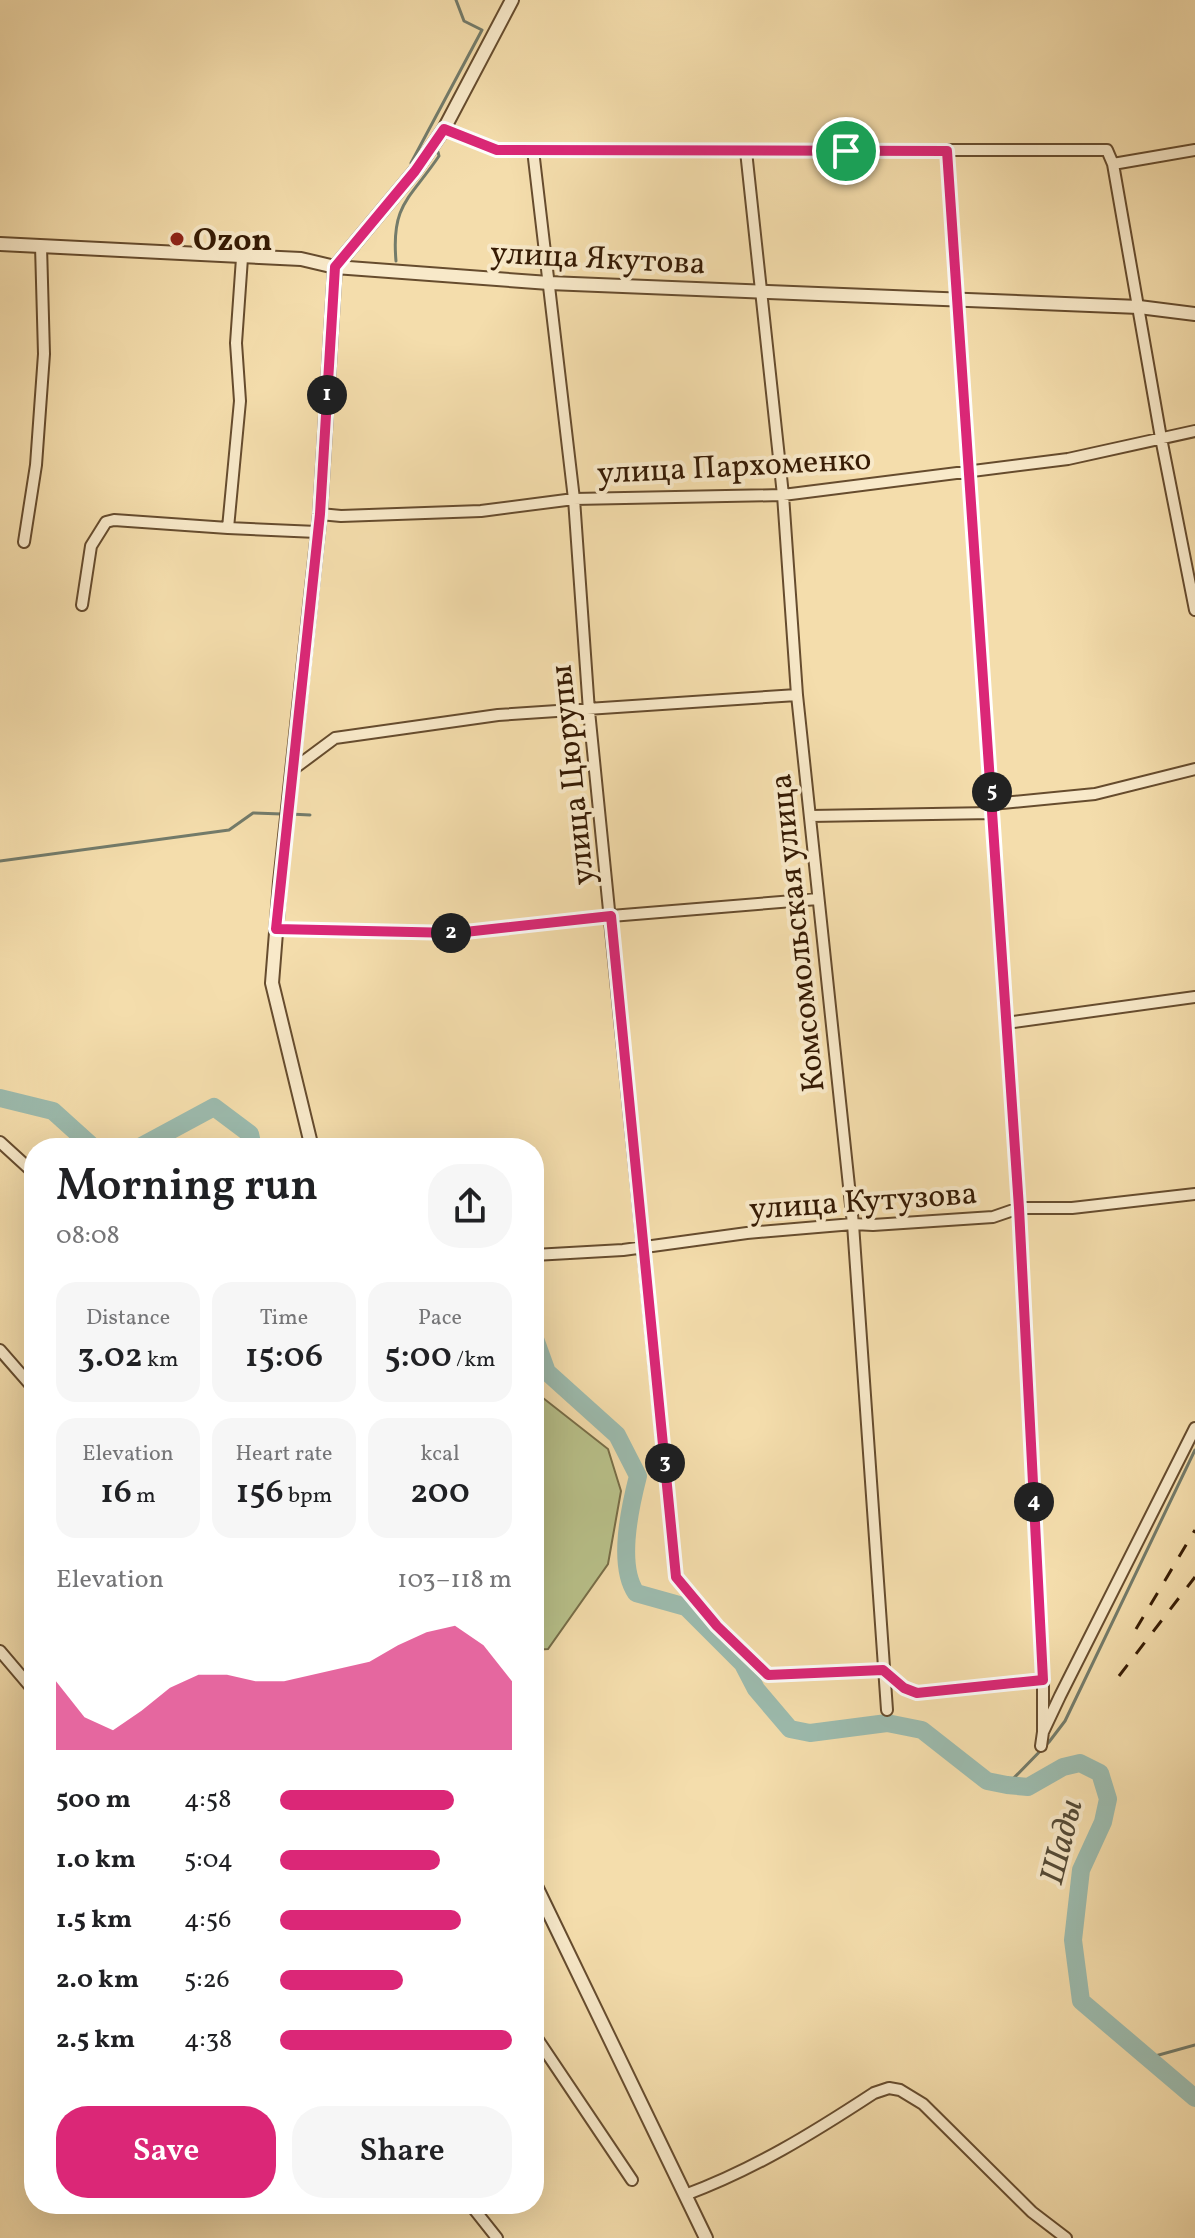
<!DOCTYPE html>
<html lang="en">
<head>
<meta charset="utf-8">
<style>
  :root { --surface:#fff; --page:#f6f6f6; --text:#202124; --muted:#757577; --accent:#db2777 }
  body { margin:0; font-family:Vollkorn,serif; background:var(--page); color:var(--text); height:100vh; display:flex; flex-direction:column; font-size:30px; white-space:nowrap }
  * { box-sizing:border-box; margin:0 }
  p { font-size:26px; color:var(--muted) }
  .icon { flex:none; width:44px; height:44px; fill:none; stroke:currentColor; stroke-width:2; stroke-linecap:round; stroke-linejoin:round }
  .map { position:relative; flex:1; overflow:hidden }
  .details { position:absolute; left:24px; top:1138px; width:520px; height:1076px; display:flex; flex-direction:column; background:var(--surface); border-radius:32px; box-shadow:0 8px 32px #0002 }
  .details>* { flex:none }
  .pin { position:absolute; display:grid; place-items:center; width:68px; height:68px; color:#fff; margin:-34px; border:4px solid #fff; border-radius:50%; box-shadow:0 2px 8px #0007 }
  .km { position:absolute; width:40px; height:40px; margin:-20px; border-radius:50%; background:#222; color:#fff; font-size:22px; line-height:40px; text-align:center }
  .round { display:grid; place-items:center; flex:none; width:84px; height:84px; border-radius:32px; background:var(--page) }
  .overview { display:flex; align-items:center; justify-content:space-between; height:136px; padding:0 32px }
  h1 { font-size:44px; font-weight:600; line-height:60px }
  .figures { display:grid; grid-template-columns:repeat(3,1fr); gap:12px; height:136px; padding:8px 32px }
  .figures div { display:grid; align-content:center; border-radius:20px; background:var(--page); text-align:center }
  .figures b { font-size:34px; font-weight:600 }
  .figures small { font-size:22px; font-weight:400 }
  .figures p { font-size:22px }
  .chart { height:224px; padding:16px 32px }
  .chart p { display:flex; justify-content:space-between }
  .chart svg { width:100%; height:144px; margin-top:8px; fill:var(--accent); opacity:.7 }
  .primary-button { display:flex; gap:16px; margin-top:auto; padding:16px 32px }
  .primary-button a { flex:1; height:92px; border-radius:32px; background:var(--accent); color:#fff; font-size:32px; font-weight:600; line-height:92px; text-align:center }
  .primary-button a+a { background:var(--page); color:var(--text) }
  ul { padding:0 32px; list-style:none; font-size:26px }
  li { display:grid; grid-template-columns:128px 96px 1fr; align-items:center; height:60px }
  li i { height:20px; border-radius:10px; background:var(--accent) }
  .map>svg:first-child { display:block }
  .green { fill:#b9c28b; stroke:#786e48; stroke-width:2 }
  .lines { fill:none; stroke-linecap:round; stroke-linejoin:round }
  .stream { stroke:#737b6a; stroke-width:3 }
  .river { stroke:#9cbbae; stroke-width:18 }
  .minor-casing { stroke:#664c2e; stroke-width:14 }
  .tertiary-casing { stroke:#664c2e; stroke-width:16 }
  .minor { stroke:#f8e9c9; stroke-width:10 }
  .tertiary { stroke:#f8e9c9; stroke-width:12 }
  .rail { stroke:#361b04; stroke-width:3; stroke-dasharray:14 14; stroke-linecap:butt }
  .route-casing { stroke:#fff; stroke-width:16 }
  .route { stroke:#db2777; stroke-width:10 }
  .poi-dot { fill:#8f2418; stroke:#f8e9c9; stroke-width:3 }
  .labels { text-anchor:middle; stroke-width:8; stroke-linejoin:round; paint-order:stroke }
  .poi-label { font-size:32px; font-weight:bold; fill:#361b04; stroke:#f8e9c9; text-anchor:start }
  .street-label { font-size:32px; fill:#361b04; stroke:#f8e9c9 }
  .water-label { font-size:34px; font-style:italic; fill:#554b37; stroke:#f8e9c9 }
</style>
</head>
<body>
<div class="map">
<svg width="1195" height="2238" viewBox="0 0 1195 2238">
  <rect width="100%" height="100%" fill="#f4ddac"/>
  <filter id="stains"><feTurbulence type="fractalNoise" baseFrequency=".0025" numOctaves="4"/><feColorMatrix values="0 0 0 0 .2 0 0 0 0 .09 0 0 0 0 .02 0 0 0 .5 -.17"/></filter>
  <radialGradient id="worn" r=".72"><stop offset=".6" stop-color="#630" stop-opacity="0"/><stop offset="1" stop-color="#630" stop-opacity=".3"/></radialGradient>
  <path class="green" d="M 534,1372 L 543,1398 L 608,1449 L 621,1491 L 608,1564 L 548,1649 L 534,1650 Z"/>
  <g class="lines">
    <path class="stream" d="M 411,163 L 482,30 L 464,21 L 456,0
      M 396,261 C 391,204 410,199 439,156 L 438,152
      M 290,814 L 310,815
      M 0,861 L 229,830 L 253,813 L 282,814
      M 1007,1785 L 1049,1742 L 1065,1721 L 1195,1450
      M 1148,2058 L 1195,2045"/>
    <path class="river" d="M 0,1098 L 53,1111 L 94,1148
      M 138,1148 L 214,1107 L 250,1134 L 253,1148
      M 534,1336 L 547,1372 L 617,1435 L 638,1476 C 630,1507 617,1565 636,1593 L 686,1607 L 743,1664 L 756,1689 L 790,1729 L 810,1733 L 887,1723 L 922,1730 L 987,1781 L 1007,1785 L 1028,1787 L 1063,1767 L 1080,1763 L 1100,1773 L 1108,1799 L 1103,1822 L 1081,1870 L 1073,1940 L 1081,2001 L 1195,2098"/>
    <g class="minor-casing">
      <path id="minor" d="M 444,129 L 497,150 L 1107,150 L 1113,164 L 1161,438 L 1195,610
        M 533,150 L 574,499 L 589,711 L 676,1577 L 717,1626 L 768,1675 L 883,1670 L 904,1688 L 917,1693 L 1043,1680
        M 746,151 L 783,495 L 797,695 L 853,1224 L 887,1710
        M 947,151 L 1019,1208 L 1043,1680 L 1043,1732
        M 1113,164 L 1195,150
        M 320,514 L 341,516 L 481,511 L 574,499 L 783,495 L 1068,459 L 1195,431
        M 228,528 L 240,401 L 236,343 L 242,258
        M 24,542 L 36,465 L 44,354 L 41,246
        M 82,605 L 91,546 L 106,522 L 114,520 L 228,528 L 317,532
        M 292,770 L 335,738 L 498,715 L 797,695
        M 992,804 L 1095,794 L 1195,769
        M 810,816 L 993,813
        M 276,929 L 456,933 L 611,916 L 818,899
        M 1006,1023 L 1195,997
        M 0,1142 L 34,1173
        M 534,1255 L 623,1250 L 747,1233 L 853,1224 L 873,1225 L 993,1217 L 1019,1208 L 1072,1208 L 1195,1194
        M 0,1350 L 34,1389
        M 0,1651 L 34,1691
        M 1041,1746 L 1043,1732 L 1060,1696 L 1195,1428
        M 534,2034 L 632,2180
        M 685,2195 C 753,2170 813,2133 874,2093 L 889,2088 L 900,2090 L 923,2104 L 1032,2212 L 1066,2238
        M 470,2204 L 497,2238"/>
    </g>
    <g class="tertiary-casing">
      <path id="tertiary" d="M 0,244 L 301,259 L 335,267 L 549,283 L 1139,307 L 1195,314
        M 312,1148 L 272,983 L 280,882 L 320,514 L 335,267 L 415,171 L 444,129 L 512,0
        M 534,1882 L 706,2238"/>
    </g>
    <use href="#minor" class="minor"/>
    <use href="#tertiary" class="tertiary"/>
    <path class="rail" d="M 1136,1629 L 1195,1530
      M 1119,1676 L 1195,1577"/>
  </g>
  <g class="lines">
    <g class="route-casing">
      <path id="route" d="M 444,129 L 497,150 L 947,151 L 1019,1208 L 1043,1680 L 917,1693 L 904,1688 L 883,1670 L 768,1675 L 717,1626 L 676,1577 L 611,916 L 456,933 L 276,929 L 320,514 L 335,267 L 415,171 Z"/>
    </g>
    <use href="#route" class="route"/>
  </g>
  <circle class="poi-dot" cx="177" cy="239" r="8"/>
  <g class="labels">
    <g class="poi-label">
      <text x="193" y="250">Ozon</text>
    </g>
    <g class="street-label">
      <text transform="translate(598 257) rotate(3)" y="11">улица Якутова</text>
      <text transform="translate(734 465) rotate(-3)" y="11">улица Пархоменко</text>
      <text transform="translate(571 775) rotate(-96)" y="11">улица Цюрупы</text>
      <text transform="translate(796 933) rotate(-96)" y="11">Комсомольская улица</text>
      <text transform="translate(863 1200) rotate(-4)" y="11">улица Кутузова</text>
    </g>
    <g class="water-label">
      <text transform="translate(1060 1841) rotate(-76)" y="12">Шады</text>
    </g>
  </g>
  <rect width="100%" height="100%" filter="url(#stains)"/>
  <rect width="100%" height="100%" fill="url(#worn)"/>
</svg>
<div class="pin" style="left:846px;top:151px;background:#1e9e55"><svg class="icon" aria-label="arrive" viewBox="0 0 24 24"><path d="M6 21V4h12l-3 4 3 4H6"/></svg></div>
<b class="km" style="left:327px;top:395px">1</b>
<b class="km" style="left:451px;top:933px">2</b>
<b class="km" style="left:665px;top:1463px">3</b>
<b class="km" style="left:1034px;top:1502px">4</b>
<b class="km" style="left:992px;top:792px">5</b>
<section class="details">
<div class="overview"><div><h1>Morning run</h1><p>08:08</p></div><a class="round"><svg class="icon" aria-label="share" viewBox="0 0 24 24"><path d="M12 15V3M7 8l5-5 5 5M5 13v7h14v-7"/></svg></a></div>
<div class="figures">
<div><p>Distance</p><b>3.02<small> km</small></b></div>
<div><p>Time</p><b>15:06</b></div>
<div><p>Pace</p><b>5:00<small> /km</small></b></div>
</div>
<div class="figures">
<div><p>Elevation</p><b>16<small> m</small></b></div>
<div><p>Heart rate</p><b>156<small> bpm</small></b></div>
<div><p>kcal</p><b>200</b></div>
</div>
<div class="chart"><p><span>Elevation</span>103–118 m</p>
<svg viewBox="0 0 160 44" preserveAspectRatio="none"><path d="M0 44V23L10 34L20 38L30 32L40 25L50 21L60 21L70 23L80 23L90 21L100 19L110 17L120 12L130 8L140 6L150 12L160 23V44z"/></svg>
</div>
<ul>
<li><b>500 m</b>4:58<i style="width:75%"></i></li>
<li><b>1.0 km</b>5:04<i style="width:69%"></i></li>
<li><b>1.5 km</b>4:56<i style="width:78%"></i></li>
<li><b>2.0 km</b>5:26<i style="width:53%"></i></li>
<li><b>2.5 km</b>4:38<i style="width:100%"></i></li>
</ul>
<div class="primary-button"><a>Save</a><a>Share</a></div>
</section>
</div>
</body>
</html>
